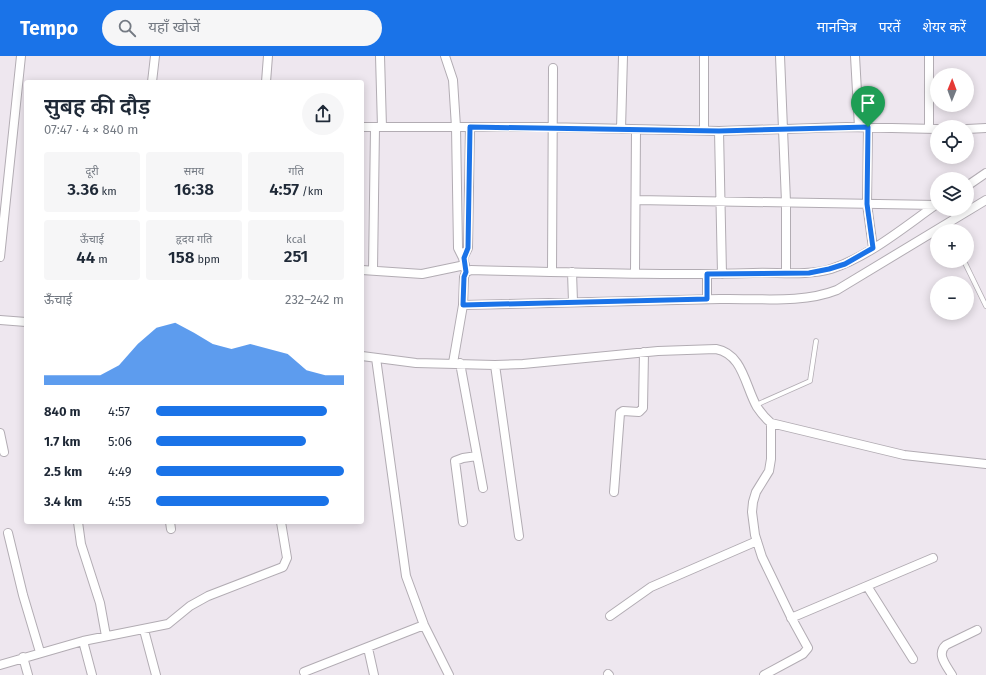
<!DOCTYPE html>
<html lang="hi">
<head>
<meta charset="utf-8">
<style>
  :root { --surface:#fff; --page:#f6f6f7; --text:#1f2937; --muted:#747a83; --accent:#1a73e8 }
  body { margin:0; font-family:"Fira Sans","Noto Sans Devanagari",sans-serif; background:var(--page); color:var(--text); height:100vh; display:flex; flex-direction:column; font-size:15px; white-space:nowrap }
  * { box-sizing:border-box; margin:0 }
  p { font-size:13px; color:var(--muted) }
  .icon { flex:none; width:22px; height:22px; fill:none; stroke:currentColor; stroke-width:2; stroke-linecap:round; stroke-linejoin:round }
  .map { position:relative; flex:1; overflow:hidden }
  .side { position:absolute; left:24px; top:24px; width:340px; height:444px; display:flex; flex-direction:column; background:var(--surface); border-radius:4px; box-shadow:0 2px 10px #0003 }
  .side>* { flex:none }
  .needle { width:26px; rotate:1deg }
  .fabs { position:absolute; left:930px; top:12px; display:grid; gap:8px }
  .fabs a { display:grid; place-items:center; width:44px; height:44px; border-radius:50%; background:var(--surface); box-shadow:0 2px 10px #0003; font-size:20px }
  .pin { position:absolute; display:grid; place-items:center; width:34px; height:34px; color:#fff; margin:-41px -17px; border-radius:50% 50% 50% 0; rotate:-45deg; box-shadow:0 0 4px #0007 }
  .pin .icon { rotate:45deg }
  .round { display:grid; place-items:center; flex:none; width:42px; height:42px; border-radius:21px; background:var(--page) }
  .summary { display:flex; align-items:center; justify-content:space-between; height:68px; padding:0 20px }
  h1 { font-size:22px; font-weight:600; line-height:30px }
  .stats { display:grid; grid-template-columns:repeat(3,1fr); gap:6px; height:68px; padding:4px 20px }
  .stats div { display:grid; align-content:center; border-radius:4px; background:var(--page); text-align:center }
  .stats b { font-size:17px; font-weight:600 }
  .stats small { font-size:11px; font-weight:400 }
  .stats p { font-size:11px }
  .chart { height:112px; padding:8px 20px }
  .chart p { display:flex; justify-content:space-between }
  .chart svg { width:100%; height:72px; margin-top:4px; fill:var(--accent); opacity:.7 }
  ul { padding:0 20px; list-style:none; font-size:13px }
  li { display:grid; grid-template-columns:64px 48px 1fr; align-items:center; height:30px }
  li i { height:10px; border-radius:5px; background:var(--accent) }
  header { display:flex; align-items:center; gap:24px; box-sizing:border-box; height:56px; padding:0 20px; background:var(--accent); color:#fff }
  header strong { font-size:19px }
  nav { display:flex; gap:22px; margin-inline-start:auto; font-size:14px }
  .search { width:280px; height:36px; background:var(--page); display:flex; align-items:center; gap:10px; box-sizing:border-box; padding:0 14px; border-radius:22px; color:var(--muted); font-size:15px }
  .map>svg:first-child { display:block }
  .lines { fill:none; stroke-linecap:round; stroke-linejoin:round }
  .service-casing { stroke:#b2acb3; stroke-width:5.5 }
  .minor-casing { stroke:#b2acb3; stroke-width:10 }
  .service { stroke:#fff; stroke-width:4 }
  .minor { stroke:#fff; stroke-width:8 }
  .route-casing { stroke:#fff; stroke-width:8 }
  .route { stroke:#1a73e8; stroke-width:5 }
</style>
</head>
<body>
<header>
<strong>Tempo</strong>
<div class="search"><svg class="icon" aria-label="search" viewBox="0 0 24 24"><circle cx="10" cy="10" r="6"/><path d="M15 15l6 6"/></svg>यहाँ खोजें</div>
<nav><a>मानचित्र</a><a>परतें</a><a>शेयर करें</a></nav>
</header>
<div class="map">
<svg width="986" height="619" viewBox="0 0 986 619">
  <rect width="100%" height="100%" fill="#eee7ef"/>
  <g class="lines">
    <g class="service-casing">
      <path id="service" d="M 946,168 L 950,175
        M 964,205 L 986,250
        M 756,349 L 810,325 L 816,285"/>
    </g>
    <g class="minor-casing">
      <path id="minor" d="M 380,0 L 382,71
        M 445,0 L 453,24 L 456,71 L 458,192 L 463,202 L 466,216
        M 780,0 L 786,146 L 786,216
        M 855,0 L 859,71
        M 152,26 L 155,0
        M 266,26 L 268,0
        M 362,71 L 544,71 L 719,75 L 846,71 L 937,73
        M 868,71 L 867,148 L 873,192
        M 621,73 L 623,0
        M 929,73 L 929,0
        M 967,73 L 986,72
        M 704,74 L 704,0
        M 719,75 L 722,218
        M 967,130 L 986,117
        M 636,144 L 937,149
        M 0,201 L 21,0
        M 463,202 L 468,192 L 470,71
        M 362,214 L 422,218 L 465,209
        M 373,214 L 375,71
        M 552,216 L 553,12
        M 572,216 L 573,246
        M 635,217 L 636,74
        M 707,218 L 707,243
        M 463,249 C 549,247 634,245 720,243 C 757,242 802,248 837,234 L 986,144
        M 0,264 L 26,266
        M 362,300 L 416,307 L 495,309 L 523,308 L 658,295 L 716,293 C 743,298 745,330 757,351 C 761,357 765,362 771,367 L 904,399 L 986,408
        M 376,302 L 406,520 L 424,569 L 449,619
        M 453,307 L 463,249 L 464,221 L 466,216 L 471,214 C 564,216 659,220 753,217 C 778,216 807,220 831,213 C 870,200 904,171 937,148
        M 460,307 L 483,432
        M 495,309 L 519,480
        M 0,377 L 4,396
        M 614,436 L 620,357 L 623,355 L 639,356 L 643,352 L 644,296
        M 78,466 L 81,488 L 100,547 L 106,580
        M 170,466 L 171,473
        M 463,466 L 455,405 L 463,402 L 477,400
        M 8,477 L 23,539 L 40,596
        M 867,530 L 913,603
        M 610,560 L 651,531 L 757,485
        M 791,562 L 933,502
        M 144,574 L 156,619
        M 83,585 L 92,619
        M 368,592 L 374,619
        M 23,601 L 28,619
        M 0,609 L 83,585 L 168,568 L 190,550 L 208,540 L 283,511 L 287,502 L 281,466
        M 304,616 L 424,569
        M 608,618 L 609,619
        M 764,619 L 803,598 L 808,592 L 791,561 L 762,501 L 755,479 L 752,456 L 753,446 L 756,436 L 769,415 L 771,403 L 771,367
        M 952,619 C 946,609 936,598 946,589 L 977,574"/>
    </g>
    <use href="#service" class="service"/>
    <use href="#minor" class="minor"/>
  </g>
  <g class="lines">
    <g class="route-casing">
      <path id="route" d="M 470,71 L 719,75 L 868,71 L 867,148 L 873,192 L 845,208 L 829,213 L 809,217 L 707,218 L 707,243 L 463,249 L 464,221 L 466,216 L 464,202 L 468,192 Z"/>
    </g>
    <use href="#route" class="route"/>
  </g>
</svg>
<div class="fabs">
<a><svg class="needle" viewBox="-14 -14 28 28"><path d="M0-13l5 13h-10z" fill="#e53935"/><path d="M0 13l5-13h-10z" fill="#747a83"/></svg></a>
<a><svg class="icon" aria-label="locate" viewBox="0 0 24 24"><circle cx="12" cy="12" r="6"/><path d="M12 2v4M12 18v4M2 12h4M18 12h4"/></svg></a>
<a><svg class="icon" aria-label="layers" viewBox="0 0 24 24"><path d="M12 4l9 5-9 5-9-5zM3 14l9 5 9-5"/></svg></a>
<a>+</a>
<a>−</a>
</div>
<div class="pin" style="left:868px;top:71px;background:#1e9e55"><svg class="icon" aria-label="arrive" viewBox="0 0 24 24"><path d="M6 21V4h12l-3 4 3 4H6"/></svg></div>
<section class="side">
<div class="summary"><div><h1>सुबह की दौड़</h1><p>07:47 · 4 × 840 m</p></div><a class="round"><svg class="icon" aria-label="share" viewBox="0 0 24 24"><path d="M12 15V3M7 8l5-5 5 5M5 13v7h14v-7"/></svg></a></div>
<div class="stats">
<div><p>दूरी</p><b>3.36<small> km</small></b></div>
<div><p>समय</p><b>16:38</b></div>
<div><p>गति</p><b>4:57<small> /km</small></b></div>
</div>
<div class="stats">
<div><p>ऊँचाई</p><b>44<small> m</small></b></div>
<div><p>हृदय गति</p><b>158<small> bpm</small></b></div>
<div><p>kcal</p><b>251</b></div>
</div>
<div class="chart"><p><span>ऊँचाई</span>232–242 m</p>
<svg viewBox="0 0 160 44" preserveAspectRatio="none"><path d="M0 44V38L10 38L20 38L30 38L40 32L50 19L60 9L70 6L80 12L90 19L100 22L110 19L120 22L130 25L140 35L150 38L160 38V44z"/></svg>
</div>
<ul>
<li><b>840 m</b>4:57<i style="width:91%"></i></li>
<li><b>1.7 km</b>5:06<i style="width:80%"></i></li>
<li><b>2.5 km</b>4:49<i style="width:100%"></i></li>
<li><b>3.4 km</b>4:55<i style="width:92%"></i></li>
</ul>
</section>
</div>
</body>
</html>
